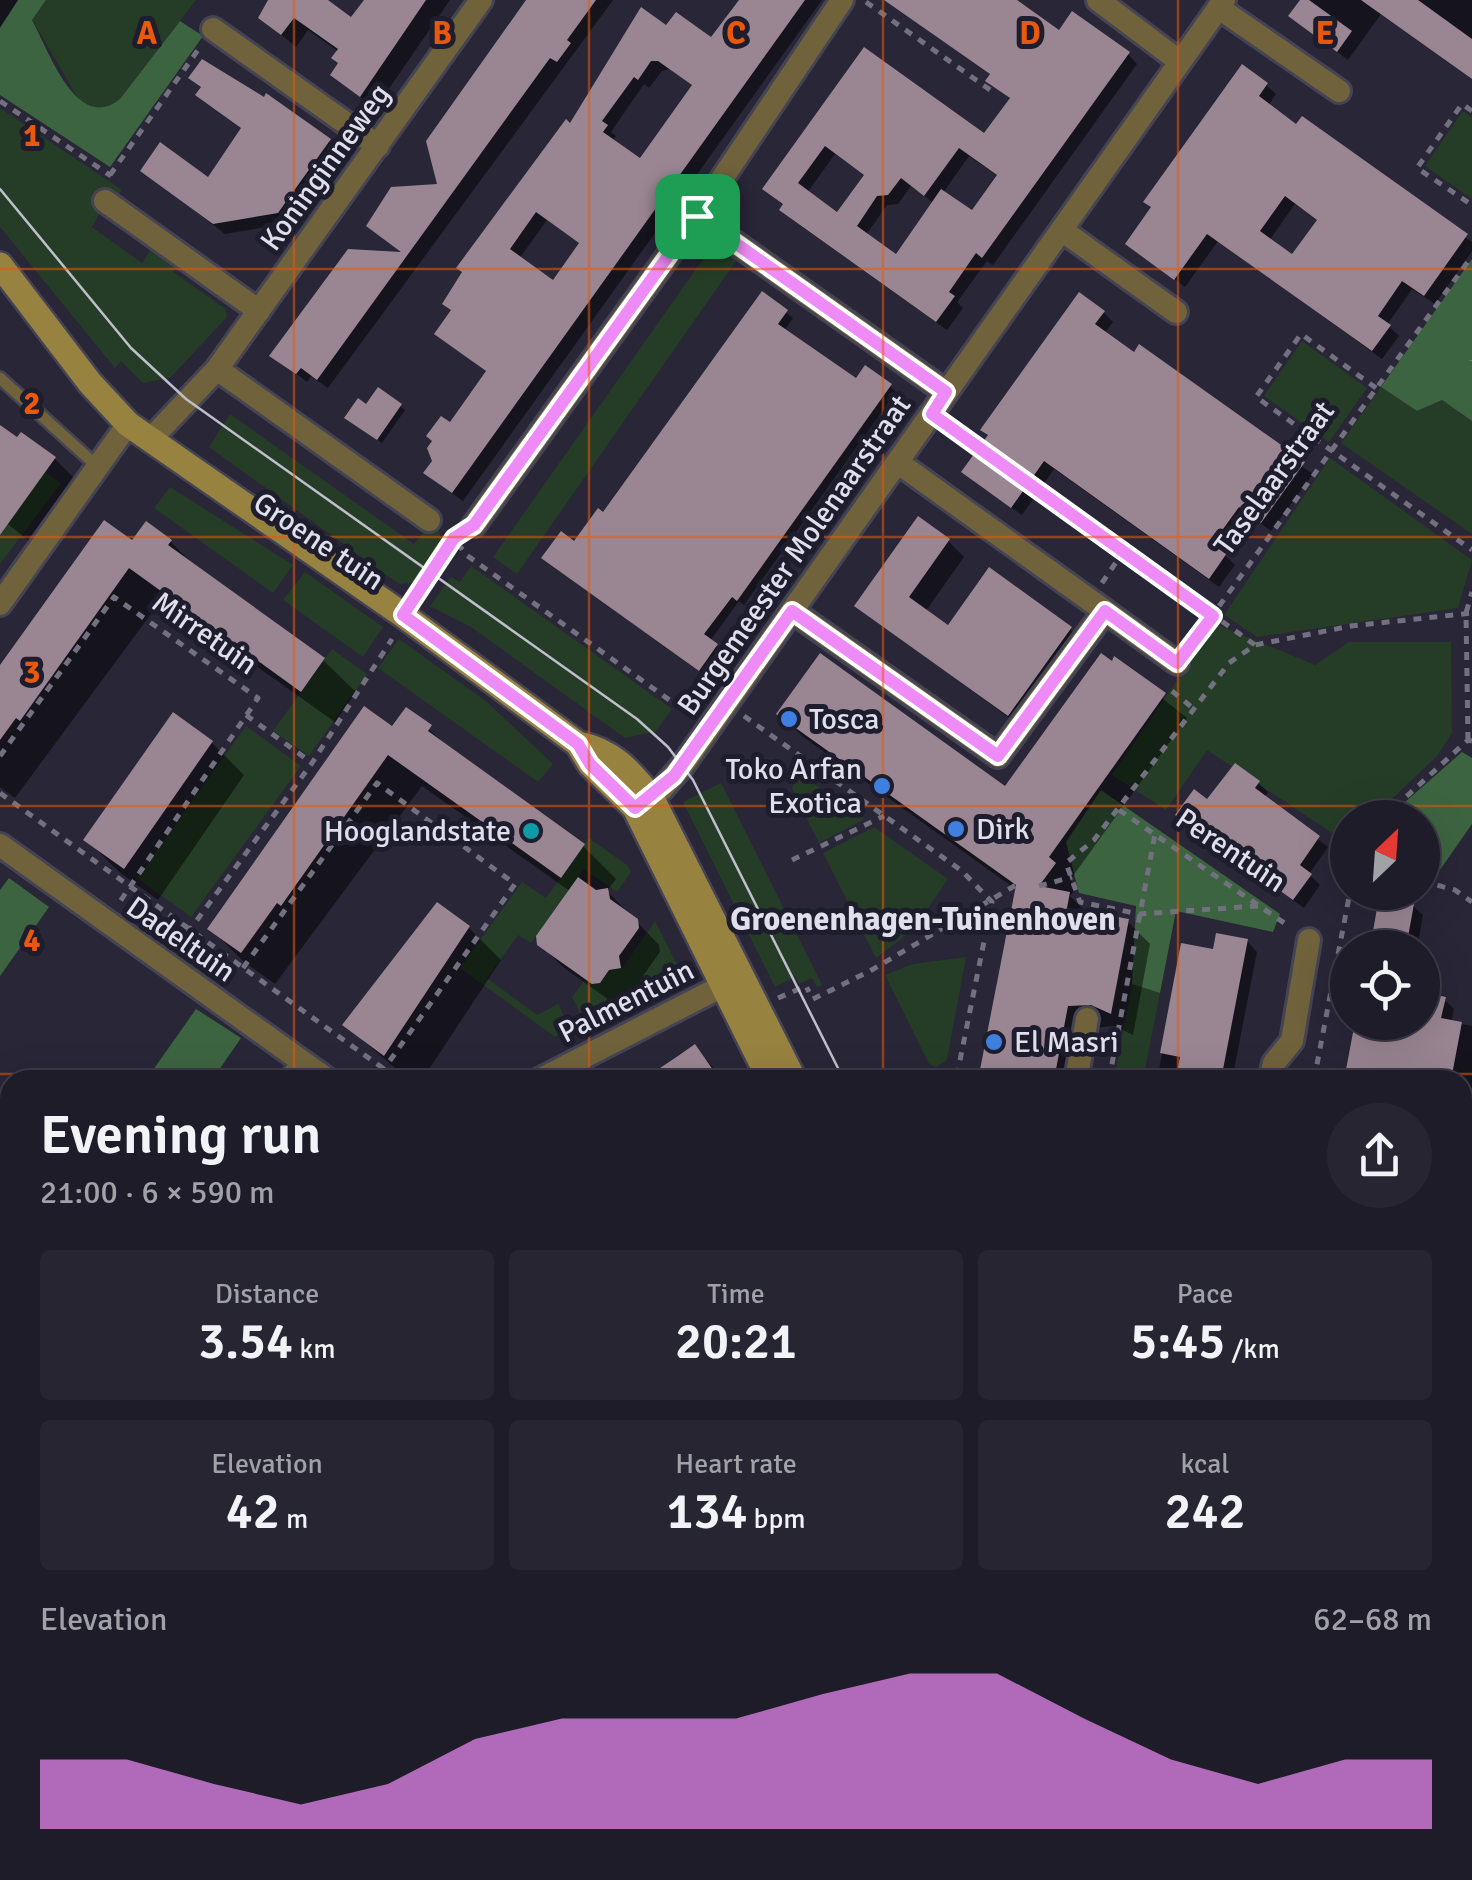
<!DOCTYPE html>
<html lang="en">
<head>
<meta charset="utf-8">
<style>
  :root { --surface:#1e1c29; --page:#262531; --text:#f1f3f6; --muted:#a1a1a8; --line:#3c3a46; --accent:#ef8bf6 }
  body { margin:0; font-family:Signika,sans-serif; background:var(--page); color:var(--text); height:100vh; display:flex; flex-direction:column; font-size:38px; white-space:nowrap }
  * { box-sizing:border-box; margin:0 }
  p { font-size:32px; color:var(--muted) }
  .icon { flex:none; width:55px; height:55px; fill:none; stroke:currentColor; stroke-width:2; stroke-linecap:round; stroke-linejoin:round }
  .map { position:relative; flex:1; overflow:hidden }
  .sheet { position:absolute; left:0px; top:1070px; width:1472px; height:810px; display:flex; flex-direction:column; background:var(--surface); border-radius:30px 30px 0 0; box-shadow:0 10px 40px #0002,0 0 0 2px var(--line) }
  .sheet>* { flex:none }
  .needle { width:65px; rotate:25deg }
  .tools { position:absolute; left:1330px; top:800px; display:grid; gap:20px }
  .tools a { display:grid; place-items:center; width:110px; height:110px; border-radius:50%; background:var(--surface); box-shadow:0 10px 40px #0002,0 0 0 2px var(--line); font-size:50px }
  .pin { position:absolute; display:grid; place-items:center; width:85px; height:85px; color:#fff; margin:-42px; border-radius:20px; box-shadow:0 5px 15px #0006 }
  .round { display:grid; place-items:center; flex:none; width:105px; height:105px; border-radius:52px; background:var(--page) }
  .headline { display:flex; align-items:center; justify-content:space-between; height:170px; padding:0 40px }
  h1 { font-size:55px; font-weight:600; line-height:75px }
  .stats { display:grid; grid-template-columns:repeat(3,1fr); gap:15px; height:170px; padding:10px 40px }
  .stats div { display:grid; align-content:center; border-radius:10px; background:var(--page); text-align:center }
  .stats b { font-size:50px; font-weight:600 }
  .stats small { font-size:28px; font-weight:400 }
  .stats p { font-size:28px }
  .chart { height:280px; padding:20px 40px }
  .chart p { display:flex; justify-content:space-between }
  .chart svg { width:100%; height:180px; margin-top:10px; fill:var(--accent); opacity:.7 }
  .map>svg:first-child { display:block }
  .green { fill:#253d27 }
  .forest { fill:#3d6440 }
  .water { fill:#216876 }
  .shadow { fill:#0007; fill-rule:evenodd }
  .building { fill:#9a8693; fill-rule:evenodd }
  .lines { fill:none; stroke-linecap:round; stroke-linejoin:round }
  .lane-casing { stroke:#454454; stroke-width:16 }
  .street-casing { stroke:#454454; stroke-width:28 }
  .secondary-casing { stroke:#454454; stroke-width:30 }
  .path { stroke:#737180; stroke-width:5; stroke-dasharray:8 8; stroke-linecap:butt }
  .lane { stroke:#70623b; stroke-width:11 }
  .street { stroke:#70623b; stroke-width:22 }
  .secondary { stroke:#988240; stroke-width:25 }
  .tram { stroke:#bfbecb; stroke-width:2.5 }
  .route-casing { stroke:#fff; stroke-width:20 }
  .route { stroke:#ef8bf6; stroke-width:12 }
  .grid { fill:none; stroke:#e8590c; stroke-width:2.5; stroke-opacity:0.55 }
  .shop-dot { fill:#3f7fe0; stroke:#1e1d2d; stroke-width:4 }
  .culture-dot { fill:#0f9aa8; stroke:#1e1d2d; stroke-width:4 }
  .labels { text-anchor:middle; stroke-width:10; stroke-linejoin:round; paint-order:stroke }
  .street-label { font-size:30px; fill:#e0dfeb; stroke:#1e1d2d }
  .poi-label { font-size:30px; fill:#e0dfeb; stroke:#1e1d2d; text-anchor:start }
  .neighbourhood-label { font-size:32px; font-weight:bold; fill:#e0dfeb; stroke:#1e1d2d }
  .grid-label { font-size:32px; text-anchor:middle; font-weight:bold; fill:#e8590c; stroke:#1e1d2d; stroke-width:10; stroke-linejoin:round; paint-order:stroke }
</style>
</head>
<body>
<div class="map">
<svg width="1472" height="1880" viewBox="0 0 1472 1880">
  <rect width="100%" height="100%" fill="#282637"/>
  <path class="green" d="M 46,0 L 196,0 L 120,99 C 105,111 96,111 80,102 L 32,19 Z
    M 0,108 L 122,190 L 117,196 L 111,193 L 92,227 L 142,263 L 152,248 L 177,265 L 173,272 L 226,309 L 227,317 L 170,378 L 143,383 L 121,361 L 115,368 L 0,227 Z
    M 1463,111 L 1472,117 L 1472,199 L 1425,166 Z
    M 713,245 L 736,261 L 517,574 L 493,557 Z
    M 1302,341 L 1367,388 L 1329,442 L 1264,396 Z
    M 1381,387 L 1417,411 L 1442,400 L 1472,421 L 1472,534 L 1341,443 Z
    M 230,414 L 414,544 L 426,529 L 432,533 L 438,527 L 442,542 L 413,583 L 399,584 L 209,447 Z
    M 0,440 L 61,483 L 0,564 Z
    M 1330,458 L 1472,560 L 1458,608 L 1257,637 L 1224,615 Z
    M 170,487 L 293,565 L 273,593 L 154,508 Z
    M 471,566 L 672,709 L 656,731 L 625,738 L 471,627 L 430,606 L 451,577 L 460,582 Z
    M 305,572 L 383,627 L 363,657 L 283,600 Z
    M 1216,624 L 1315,665 L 1349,642 L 1451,642 L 1452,733 L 1437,756 L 1373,817 L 1348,818 L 1347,843 L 1207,750 L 1166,810 L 1112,775 Z
    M 399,639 L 487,702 L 553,764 L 538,782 L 378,668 Z
    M 332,649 L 367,674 L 309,756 L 273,731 Z
    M 246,726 L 301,766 L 191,917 L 137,878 Z
    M 806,778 L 865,819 L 819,843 L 792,789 L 794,780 Z
    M 721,783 L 822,985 L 817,987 L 812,978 L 799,984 L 795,977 L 775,987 L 683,802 Z
    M 874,827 L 948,879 L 913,930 L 876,958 L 823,853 Z
    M 589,838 L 627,865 L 631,872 L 617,892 L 584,869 L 531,943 L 518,935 L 487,978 L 537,1015 L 558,1004 L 570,1028 L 555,1037 L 460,968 L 522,882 L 546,898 Z
    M 655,921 L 681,972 L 584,1021 L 572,997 L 584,981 L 600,983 L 609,970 L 623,967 Z
    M 966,957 L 947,1060 L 936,1067 L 929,1064 L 885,975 L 913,964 Z
    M 1132,984 L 1160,993 L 1143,1080 L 1114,1080 Z
    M 1463,1859 L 1472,1860 L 1472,1880 L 966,1880 L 968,1870 L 1462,1870 Z"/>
  <path class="forest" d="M 18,0 L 46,0 L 32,20 C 49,51 77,134 120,99 L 180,21 L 203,36 L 110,167 L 0,95 L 0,28 Z
    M 1472,259 L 1472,421 L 1442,400 L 1417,411 L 1381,387 Z
    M 1462,752 L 1472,758 L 1472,824 L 1435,877 L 1423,874 L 1422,818 L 1388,817 Z
    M 1101,790 L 1280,914 L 1273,932 L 1176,911 L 1160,993 L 1132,984 L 1136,906 L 1079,893 L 1066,842 Z
    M 9,878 L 49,907 L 0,976 L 0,890 Z
    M 196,1009 L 241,1038 L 212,1080 L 146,1080 Z"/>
  <path class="water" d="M 10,1551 L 10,1659 L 0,1659 L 0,1554 Z"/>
  <path class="shadow" d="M 0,0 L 18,0 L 0,27 Z
    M 274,0 L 319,0 L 352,20 L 367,0 L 450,0 L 375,109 L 333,75 L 341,64 L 339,52 L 308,30 L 296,47 L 261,18 Z
    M 529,0 L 613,0 L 328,388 L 311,376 L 307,382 L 273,355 L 405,255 Z
    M 742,0 L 822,0 L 463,501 L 436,482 L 451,426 L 488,373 L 438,334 L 571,126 L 666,29 L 712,40 ZM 670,69 L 694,86 L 640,162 L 612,142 L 616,136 L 611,132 L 644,84 L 649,88 L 662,71 ZM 547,220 L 581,244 L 553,284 L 519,259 Z
    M 901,0 L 1012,0 L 1059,34 L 1128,54 L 1137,64 L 993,265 L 987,261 L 957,302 L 963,308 L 947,330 L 791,219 L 785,205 L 765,189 L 865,50 L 984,136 L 1011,99 L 988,81 L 992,75 ZM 835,154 L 866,176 L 837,215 L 807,193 ZM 969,156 L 999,177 L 973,214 L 943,193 ZM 911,186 L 934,203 L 896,257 L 866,235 L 887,205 L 898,204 Z
    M 1303,0 L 1472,0 L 1472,79 L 1381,14 L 1348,60 L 1291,16 Z
    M 191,77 L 329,141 L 339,151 L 289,223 L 225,234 L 143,171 L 209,180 L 243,130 L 198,95 L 203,89 Z
    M 1266,85 L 1276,94 L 1268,106 L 1472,242 L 1472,251 L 1435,304 L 1412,289 L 1387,325 L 1399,336 L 1382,359 L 1218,241 L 1185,287 L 1128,244 ZM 1295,204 L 1319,222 L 1293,258 L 1269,241 Z
    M 762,294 L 793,318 L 784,331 L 856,381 L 890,386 L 896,392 L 744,605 L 739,601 L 710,641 L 723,652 L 706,676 L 550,564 L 604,515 Z
    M 1103,312 L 1113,322 L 1104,334 L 1313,474 L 1271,531 L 1249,515 L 1223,553 L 1235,565 L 1219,587 L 1054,469 L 1022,515 L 974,482 Z
    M 400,406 L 405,410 L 382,443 L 352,422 L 367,408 Z
    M 0,428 L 55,459 L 87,491 L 43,552 L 0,518 Z
    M 170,541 L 200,571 L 323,660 L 356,692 L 335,722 L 162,599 L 15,798 L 0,787 L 0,672 L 133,543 Z
    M 948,541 L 964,557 L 925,612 L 948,628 L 1070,629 L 1086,645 L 1025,730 L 857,605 Z
    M 1115,660 L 1187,718 L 1070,880 L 1077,887 L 1070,896 L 1089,915 L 1128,922 L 1150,944 L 1133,1035 L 1115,1026 L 1090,1028 L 1080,1080 L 981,1080 L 1017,890 L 802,736 L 780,714 L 1006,790 Z
    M 407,710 L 462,759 L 583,846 L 616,879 L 607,891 L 659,945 L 660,952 L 640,980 L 642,990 L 632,992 L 623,1004 L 616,1005 L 563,967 L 540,944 L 571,892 L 422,786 L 275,984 L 243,961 L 210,928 Z
    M 211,742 L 244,775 L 158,900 L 119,872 L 86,839 Z
    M 1258,783 L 1268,792 L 1264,798 L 1328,847 L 1309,874 L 1320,885 L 1304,908 L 1178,815 Z
    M 1413,906 L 1423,915 L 1417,948 L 1372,948 Z
    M 469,928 L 501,960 L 422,1080 L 409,1080 L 345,1025 Z
    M 1247,941 L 1257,952 L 1232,1080 L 1157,1080 L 1183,946 L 1215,952 Z
    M 1444,999 L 1454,1009 L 1451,1022 L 1472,1026 L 1472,1233 L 1462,1216 L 1462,1080 L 1347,1080 L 1422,1022 Z
    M 695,1047 L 724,1080 L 648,1080 Z
    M 1462,1329 L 1472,1330 L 1472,1575 L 1462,1573 Z
    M 0,1366 L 10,1376 L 10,1421 L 0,1431 Z
    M 206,1870 L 256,1870 L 254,1879 Z
    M 307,1870 L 403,1870 L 401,1880 L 305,1880 Z
    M 495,1870 L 575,1870 L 569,1880 L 493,1880 Z
    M 831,1870 L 973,1870 L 971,1880 L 841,1880 Z"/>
  <path class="building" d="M 268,0 L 328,0 L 351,17 L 364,0 L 426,0 L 360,97 L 330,75 L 338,63 L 331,58 L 338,49 L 294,18 L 281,35 L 258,18 Z
    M 526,0 L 596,0 L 567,40 L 571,43 L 557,62 L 550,58 L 317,380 L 301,368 L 296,374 L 269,356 L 348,249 L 401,252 L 366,226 L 391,187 L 437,184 L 426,141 Z
    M 739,0 L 805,0 L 452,493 L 423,473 L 432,461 L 427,448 L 432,441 L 426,436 L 441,416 L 450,422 L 486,371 L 434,334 L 451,310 L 442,304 L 462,272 L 456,268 L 566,119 L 570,123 L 641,7 L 666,25 L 676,12 L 711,37 ZM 651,61 L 658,61 L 692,85 L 640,158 L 603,132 L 608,125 L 602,121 L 634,77 L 638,80 ZM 536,212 L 579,243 L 553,280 L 510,249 Z
    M 884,0 L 1017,0 L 1059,30 L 1072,11 L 1130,52 L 982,258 L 976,253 L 949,292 L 955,296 L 936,322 L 779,210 L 783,204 L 762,189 L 864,47 L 984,133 L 1010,98 L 985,81 L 990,74 ZM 825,146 L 864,175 L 837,212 L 798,183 ZM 959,148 L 997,175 L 972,210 L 941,189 L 896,254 L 857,226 L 877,196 L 888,195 L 901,178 L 924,196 Z
    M 1300,0 L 1309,0 L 1352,31 L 1337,52 L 1288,16 Z
    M 1361,0 L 1418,0 L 1472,39 L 1472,79 Z
    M 202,59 L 264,97 L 266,93 L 331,139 L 278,213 L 213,224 L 140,171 L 160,142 L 208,177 L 241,128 L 195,95 L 201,87 L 188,78 Z
    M 1242,64 L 1268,83 L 1259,96 L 1296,124 L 1302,116 L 1468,234 L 1424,296 L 1402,281 L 1378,316 L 1391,325 L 1372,351 L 1207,234 L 1174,280 L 1125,244 L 1151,207 L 1143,202 ZM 1285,196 L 1317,220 L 1292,254 L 1260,231 Z
    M 762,291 L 788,310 L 778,324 L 856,378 L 865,365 L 892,384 L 737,601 L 732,597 L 704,634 L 718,644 L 699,671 L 541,558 L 561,531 L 574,541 L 598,508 L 603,512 Z
    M 1079,292 L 1105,311 L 1095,324 L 1134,352 L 1139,344 L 1305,462 L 1261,523 L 1239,507 L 1213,543 L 1227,553 L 1209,579 L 1044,461 L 1011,508 L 961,472 L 988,435 L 980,430 Z
    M 378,387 L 402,404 L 377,440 L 344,418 L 358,398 L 366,404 Z
    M 0,425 L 17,437 L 21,432 L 56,457 L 0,535 Z
    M 918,516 L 950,539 L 909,597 L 948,625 L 989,567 L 1072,627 L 1008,716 L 854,606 Z
    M 104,520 L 132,540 L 146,521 L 172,540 L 168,545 L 325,658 L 301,692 L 129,568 L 20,721 L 16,718 L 0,740 L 0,665 Z
    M 820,653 L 1005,786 L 1101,653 L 1112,661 L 1114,656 L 1166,693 L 1049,857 L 1056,863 L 1039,886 L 1070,892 L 1067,908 L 1129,919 L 1111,1014 L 1091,1005 L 1068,1006 L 1054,1080 L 978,1080 L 1016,885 L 776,714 Z
    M 364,706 L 392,726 L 406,707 L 432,725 L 428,731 L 585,844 L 561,878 L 388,755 L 281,906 L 277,903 L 241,953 L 207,929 Z
    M 173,712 L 213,741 L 124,869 L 83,840 Z
    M 1235,763 L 1260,781 L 1255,788 L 1320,836 L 1300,865 L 1312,874 L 1293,900 L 1175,815 L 1194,789 L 1207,799 Z
    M 578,877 L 596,890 L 608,888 L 610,899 L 638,919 L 639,928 L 619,956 L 621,968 L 609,970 L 600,983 L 592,984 L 537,945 L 536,936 Z
    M 1379,897 L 1414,904 L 1406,948 L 1370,948 Z
    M 437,902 L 470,926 L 384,1056 L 342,1025 Z
    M 1216,933 L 1248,939 L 1221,1080 L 1188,1080 L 1189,1075 L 1177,1072 L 1180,1057 L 1160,1053 L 1181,943 L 1213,949 Z
    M 1422,992 L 1446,997 L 1441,1018 L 1462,1022 L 1451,1080 L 1344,1080 L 1355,1022 L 1422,1022 Z
    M 695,1044 L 720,1080 L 642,1080 L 678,1056 Z"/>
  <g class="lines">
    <g class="lane-casing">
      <path id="lane" d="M 0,378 L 99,468
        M 284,1080 L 298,1059"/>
    </g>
    <g class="street-casing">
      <path id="street" d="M 1098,0 L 1179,61
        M 1219,8 L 1339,91
        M 213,29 L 378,146
        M 105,201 L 259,311
        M 697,216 L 946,392
        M 1063,231 L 1176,312
        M 217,369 L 429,520
        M 150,440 L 217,369 L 481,0
        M 474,525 L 697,216 L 842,0
        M 0,604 L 128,424
        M 792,611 L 998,756 L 1105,611 L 900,464
        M 1105,611 L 1177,663
        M 636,808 L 662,789 L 683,765 L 1224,0
        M 0,845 L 328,1080
        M 539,1080 L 736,979
        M 1076,1080 L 1087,1019
        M 1270,1080 L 1274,1063 L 1292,1041 L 1309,940
        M 1462,1280 L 1472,1282
        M 0,1345 L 10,1353
        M 0,1494 L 10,1491"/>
    </g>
    <g class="secondary-casing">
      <path id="secondary" d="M 0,265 L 90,383 L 128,424 L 403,615 L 578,744 L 590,764 L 635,808 L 770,1080
        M 578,744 C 612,750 630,771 651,797 L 794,1080
        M 705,1880 L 707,1870"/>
    </g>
    <path class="path" d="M 866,2 L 993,92
      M 0,101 L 111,176
      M 1472,111 L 1462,104 L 1417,168 L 1472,205
      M 110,175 L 200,47
      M 1472,360 L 1472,361
      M 1376,388 L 1301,334 L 1256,397 L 1472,550
      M 949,426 L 1255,645
      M 458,543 L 465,554 L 689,714
      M 1102,583 L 1123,552
      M 415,594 L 454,537
      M 1191,645 L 1472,256
      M 1172,691 L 1194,709
      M 246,715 L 312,763
      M 744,716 L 962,871 L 992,902 L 956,1080
      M 1468,740 L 1466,613 L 1472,592
      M 0,756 L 114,597 L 258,698 L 119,903
      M 0,793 L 384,1069 L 384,1080
      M 1119,810 L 1290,927
      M 1383,818 L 1468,740 L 1472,741
      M 792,860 L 884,816
      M 1422,881 L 1455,890 L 1472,902
      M 1039,886 L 1072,877
      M 1258,906 L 1139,914 L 1080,902 L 1066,863 L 1094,840 L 1229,663 L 1255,645 L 1351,626 L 1472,613
      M 178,946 L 312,763 L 392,639
      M 243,968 L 377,783 L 515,884 L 384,1069
      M 778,998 L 806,986 L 809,992
      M 813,999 L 870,971 L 1016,885
      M 1109,1080 L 1155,834
      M 1314,1080 L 1350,892
      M 1462,1620 L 1472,1621
      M 0,1691 L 10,1692
      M 1462,1704 L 1472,1651
      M 1462,1830 L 1464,1854
      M 263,1880 L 265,1870
      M 646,1880 L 648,1870
      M 773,1880 L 775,1870"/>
    <use href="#lane" class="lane"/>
    <use href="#street" class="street"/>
    <use href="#secondary" class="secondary"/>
    <path class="tram" d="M 0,189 L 131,348 L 186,399 L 637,719 L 668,747 L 693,780 L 844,1080
      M 0,1515 L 10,1511
      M 748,1880 L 750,1870"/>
  </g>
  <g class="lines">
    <g class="route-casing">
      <path id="route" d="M 697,216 L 946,392 L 932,414 L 1213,616 L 1177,663 L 1105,611 L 998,756 L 792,611 L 674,776 L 635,808 L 590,764 L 578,744 L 403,615 L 454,538 L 474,525 Z"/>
    </g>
    <use href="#route" class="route"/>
  </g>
  <path class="grid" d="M 294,0 L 294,1080M 589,0 L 589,1080M 883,0 L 883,1080M 1178,0 L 1178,1080M 0,269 L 1472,269M 0,537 L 1472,537M 0,806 L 1472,806M 0,1074 L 1472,1074M 0,1343 L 10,1343M 1462,1343 L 1472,1343M 0,1611 L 10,1611M 1462,1611 L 1472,1611M 294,1870 L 294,1880M 589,1870 L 589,1880M 883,1870 L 883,1880M 1178,1870 L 1178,1880"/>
  <g class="shop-dot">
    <circle cx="789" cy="719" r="10"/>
    <circle cx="882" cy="786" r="10"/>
    <circle cx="956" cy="829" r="10"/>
    <circle cx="994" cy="1042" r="10"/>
  </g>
  <circle class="culture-dot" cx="531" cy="831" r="10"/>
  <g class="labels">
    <g class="street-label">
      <text transform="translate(325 167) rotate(-54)" y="10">Koninginneweg</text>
      <text transform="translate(1274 478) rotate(-54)" y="10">Taselaarstraat</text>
      <text transform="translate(319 541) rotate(34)" y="10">Groene tuin</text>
      <text transform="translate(794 555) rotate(-55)" y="10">Burgemeester Molenaarstraat</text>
      <text transform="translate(205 633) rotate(35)" y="10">Mirretuin</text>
      <text transform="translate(1231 850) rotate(34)" y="10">Perentuin</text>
      <text transform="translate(181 939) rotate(35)" y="10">Dadeltuin</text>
      <text transform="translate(626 1001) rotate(-27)" y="10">Palmentuin</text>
    </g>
    <g class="poi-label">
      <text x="809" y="729">Tosca</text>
      <text x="862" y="779" text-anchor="end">Toko Arfan<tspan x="862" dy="34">Exotica</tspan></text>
      <text x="976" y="839">Dirk</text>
      <text x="511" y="841" text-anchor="end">Hooglandstate</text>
      <text x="1014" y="1052">El Masri</text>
    </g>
    <g class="neighbourhood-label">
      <text x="923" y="930">Groenenhagen-Tuinenhoven</text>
    </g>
  </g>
  <g class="grid-label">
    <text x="147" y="44">A</text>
    <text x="442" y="44">B</text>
    <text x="736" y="44">C</text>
    <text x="1030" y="44">D</text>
    <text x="1325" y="44">E</text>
    <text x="32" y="146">1</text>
    <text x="32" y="414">2</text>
    <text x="32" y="683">3</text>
    <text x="32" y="951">4</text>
  </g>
</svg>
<div class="tools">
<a><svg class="needle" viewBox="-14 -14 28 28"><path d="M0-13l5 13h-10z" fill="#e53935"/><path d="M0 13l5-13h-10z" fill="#a1a1a8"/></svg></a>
<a><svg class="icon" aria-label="locate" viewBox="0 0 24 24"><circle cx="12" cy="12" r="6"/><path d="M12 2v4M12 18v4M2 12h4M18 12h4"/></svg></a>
</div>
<div class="pin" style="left:697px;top:216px;background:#1e9e55"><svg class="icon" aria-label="arrive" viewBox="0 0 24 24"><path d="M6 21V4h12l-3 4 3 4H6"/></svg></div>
<section class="sheet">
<div class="headline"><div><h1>Evening run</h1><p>21:00 · 6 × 590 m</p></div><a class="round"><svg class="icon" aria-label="share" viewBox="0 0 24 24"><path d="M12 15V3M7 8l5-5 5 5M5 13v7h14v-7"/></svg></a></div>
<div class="stats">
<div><p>Distance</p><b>3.54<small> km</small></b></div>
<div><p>Time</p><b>20:21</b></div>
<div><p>Pace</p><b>5:45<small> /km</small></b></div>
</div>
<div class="stats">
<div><p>Elevation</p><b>42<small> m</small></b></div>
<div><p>Heart rate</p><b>134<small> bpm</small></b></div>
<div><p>kcal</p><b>242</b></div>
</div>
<div class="chart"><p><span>Elevation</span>62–68 m</p>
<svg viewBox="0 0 160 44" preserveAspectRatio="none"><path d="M0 44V27L10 27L20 33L30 38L40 33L50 22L60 17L70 17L80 17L90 11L100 6L110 6L120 17L130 27L140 33L150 27L160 27V44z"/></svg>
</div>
</section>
</div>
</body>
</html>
